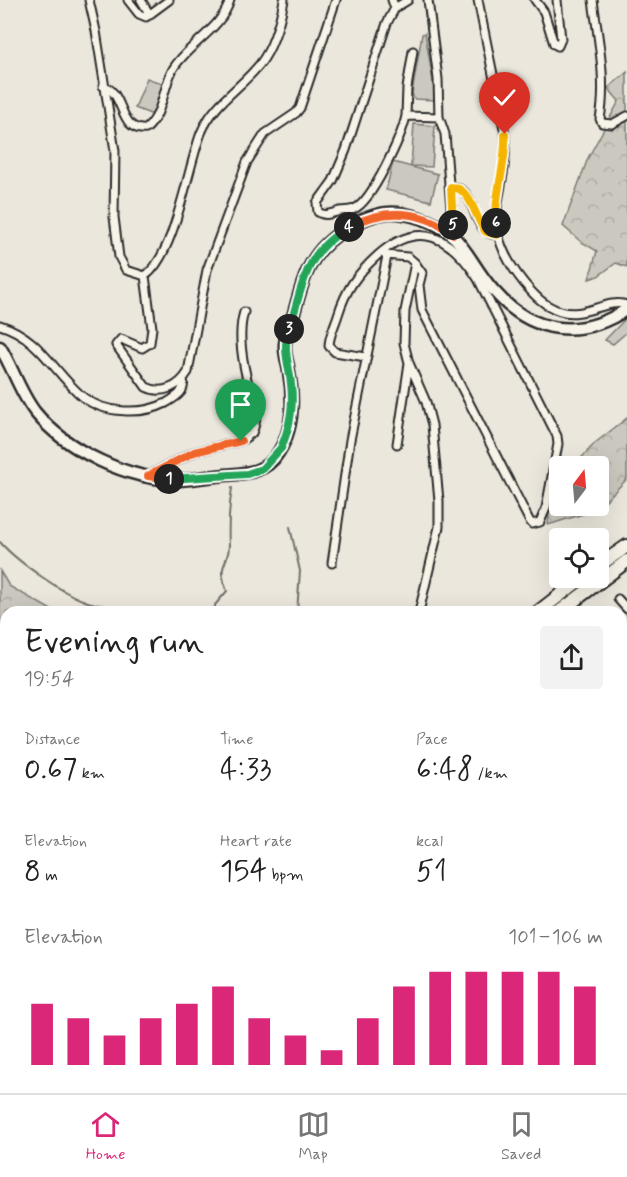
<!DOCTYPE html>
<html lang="en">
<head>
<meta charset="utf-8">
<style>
  :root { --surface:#fff; --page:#f2f2f2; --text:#222; --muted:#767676; --line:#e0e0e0; --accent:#db2777 }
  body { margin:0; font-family:Mynerve,sans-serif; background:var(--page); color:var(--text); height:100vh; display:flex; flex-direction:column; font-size:22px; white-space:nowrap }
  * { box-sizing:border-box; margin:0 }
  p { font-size:20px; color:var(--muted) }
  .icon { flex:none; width:33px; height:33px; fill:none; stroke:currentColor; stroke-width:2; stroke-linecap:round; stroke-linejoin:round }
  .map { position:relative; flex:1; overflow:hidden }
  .side { position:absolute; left:0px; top:606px; width:627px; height:488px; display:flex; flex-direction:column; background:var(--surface); border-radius:18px 18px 0 0; box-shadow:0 6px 24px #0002 }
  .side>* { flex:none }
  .needle { width:39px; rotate:16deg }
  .tools { position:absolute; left:549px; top:456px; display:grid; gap:12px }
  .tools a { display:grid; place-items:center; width:60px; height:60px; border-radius:6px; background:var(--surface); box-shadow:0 6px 24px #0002; font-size:30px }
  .pin { position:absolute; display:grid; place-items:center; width:51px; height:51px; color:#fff; margin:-62px -26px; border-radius:50% 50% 50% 0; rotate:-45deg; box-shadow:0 0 6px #0007 }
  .pin .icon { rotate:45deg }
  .km { position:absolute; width:30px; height:30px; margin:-15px; border-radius:50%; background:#222; color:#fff; font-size:16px; line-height:30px; text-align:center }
  .round { display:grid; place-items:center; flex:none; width:63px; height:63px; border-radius:6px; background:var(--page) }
  .headline { display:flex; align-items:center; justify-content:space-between; height:102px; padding:0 24px }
  h1 { font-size:33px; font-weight:600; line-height:45px }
  .metrics { display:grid; grid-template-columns:repeat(3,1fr); gap:9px; height:102px; padding:6px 24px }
  .metrics div { display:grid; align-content:center }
  .metrics b { font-size:30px; font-weight:600 }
  .metrics small { font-size:16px; font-weight:400 }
  .metrics p { font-size:16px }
  .chart { height:168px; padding:12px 24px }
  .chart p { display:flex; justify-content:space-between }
  .chart svg { width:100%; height:108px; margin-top:6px; stroke:var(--accent); stroke-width:6 }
  .dock { display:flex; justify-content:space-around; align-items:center; height:84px; border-top:2px solid var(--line); background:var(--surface); font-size:16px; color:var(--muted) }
  .dock a { display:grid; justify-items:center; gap:3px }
  .dock .current { color:var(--accent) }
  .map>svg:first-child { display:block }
  .built { fill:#dbd7ce }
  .grass { fill:url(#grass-tufts); stroke:#7b7a75; stroke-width:1.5 }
  .forest { fill:url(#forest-crowns); stroke:#7b7a75; stroke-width:1.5 }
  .green { fill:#cbc8bf; stroke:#7b7a75; stroke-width:1.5 }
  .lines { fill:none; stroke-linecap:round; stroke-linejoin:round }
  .stream { stroke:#72716c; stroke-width:2 }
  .street-casing { stroke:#2b2b2b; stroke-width:11 }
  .secondary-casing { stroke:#2b2b2b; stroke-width:15 }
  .highway-casing { stroke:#2b2b2b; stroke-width:16 }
  .street { stroke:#f7f3e8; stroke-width:7 }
  .secondary { stroke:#f7f3e8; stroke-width:10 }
  .highway { stroke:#f7f3e8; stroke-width:12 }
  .split-1-casing { stroke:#fff; stroke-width:12 }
  .split-2-casing { stroke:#fff; stroke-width:12 }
  .split-3-casing { stroke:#fff; stroke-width:12 }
  .split-4-casing { stroke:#fff; stroke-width:12 }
  .split-5-casing { stroke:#fff; stroke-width:12 }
  .split-6-casing { stroke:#fff; stroke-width:12 }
  .split-7-casing { stroke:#fff; stroke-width:12 }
  .split-1 { stroke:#f0652b; stroke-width:8 }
  .split-2 { stroke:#22a559; stroke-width:8 }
  .split-3 { stroke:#22a559; stroke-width:8 }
  .split-4 { stroke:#22a559; stroke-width:8 }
  .split-5 { stroke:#f0652b; stroke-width:8 }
  .split-6 { stroke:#f5b400; stroke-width:8 }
  .split-7 { stroke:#f5b400; stroke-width:8 }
</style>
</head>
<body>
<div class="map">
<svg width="627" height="1093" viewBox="0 0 627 1093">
  <defs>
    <pattern id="grass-tufts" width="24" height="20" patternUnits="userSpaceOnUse" patternTransform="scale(1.5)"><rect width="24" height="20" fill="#cbc8bf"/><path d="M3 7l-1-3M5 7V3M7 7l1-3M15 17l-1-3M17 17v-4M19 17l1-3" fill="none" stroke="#aeaca4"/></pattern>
    <pattern id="forest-crowns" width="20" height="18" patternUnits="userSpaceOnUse" patternTransform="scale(1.5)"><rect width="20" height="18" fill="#cbc8bf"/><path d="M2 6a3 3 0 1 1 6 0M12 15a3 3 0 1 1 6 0" fill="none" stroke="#aeaca4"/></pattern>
  </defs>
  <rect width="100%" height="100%" fill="#ebe7dd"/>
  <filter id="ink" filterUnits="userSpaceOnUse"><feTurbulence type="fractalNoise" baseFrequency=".0167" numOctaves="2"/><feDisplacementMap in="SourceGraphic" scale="12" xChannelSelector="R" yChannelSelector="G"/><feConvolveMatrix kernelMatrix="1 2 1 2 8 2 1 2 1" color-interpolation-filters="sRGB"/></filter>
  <g filter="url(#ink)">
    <path class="built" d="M 627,1067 L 627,1093 L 577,1093 L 588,1088 L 621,1088 L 621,1071 Z"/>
    <path class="grass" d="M 6,1084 L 6,1088 L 140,1088 L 139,1093 L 0,1093 L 0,1085 Z"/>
    <path class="forest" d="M 627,72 L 627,267 L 616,263 L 598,276 L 589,279 L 597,251 L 580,241 L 563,226 L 588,158 L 619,101 L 608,88 Z
      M 627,317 L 627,332 L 613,344 L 605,340 Z
      M 627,418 L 627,479 L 596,510 L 548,525 L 551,492 L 559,482 L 560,506 L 598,506 L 598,466 L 574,466 L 595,443 Z
      M 0,571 L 9,586 L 55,612 L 6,612 L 6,1084 L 0,1085 Z
      M 140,1088 L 413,1088 L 432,1093 L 139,1093 Z"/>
    <path class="green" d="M 425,33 L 436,100 L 414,99 L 412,93 L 422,34 Z
      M 147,78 L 165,85 L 153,115 L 135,108 Z
      M 414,124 L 435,126 L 432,167 L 411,166 Z
      M 393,162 L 438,174 L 431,201 L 386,190 Z"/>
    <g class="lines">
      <path class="stream" d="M 290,527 L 300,571 L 297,612
        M 0,542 C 15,560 62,593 85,601 C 98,606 112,606 126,612
        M 215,612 L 215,605 L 227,591 C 216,562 229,566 229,545 C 228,526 229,507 232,488"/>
      <g class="street-casing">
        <path id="street" d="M 89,0 L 96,31 L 115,151 L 114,217 L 119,257 L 126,270 L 145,276 C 175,255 187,170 201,133 C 214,102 240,89 260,64 C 274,46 280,22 284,0
          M 128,0 L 139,14 L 146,17 L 169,0
          M 141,0 L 150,15
          M 392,0 L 395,8
          M 408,0 L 395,8 L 387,23 L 346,150 L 333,181 L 317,203 L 318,212 C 325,217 332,213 340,211 C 345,210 350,211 354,209 C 372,202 402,135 406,116 L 439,117
          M 428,0 L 438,79 L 439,117 L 445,134 L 453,234
          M 478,0 L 505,134 C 510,197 473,220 524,283 C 534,295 544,306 560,311 C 584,319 607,298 627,305
          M 535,0 L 544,12 L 554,44 L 558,46 L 561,39 L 557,0
          M 593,0 C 598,39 607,80 600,119 L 602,123 L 612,124 L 627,116
          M 103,86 C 125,91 118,132 146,129 C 163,115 163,87 173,69 C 188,44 222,29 230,0
          M 406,116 L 407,88 L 413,51
          M 451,187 C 478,186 469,234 497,235
          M 385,255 L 408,257 L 415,263 L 405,311 L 404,343 L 409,363 L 397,444
          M 145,276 L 152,328 L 150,343 L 142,348 L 121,339 L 116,345 L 146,387 C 162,395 179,387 188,372 L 207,270 L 247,162 L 265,134 L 296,113 L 300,108 L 336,0
          M 0,325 C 40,337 54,373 83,397 C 104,414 143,415 166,403 C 176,397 186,392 183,379
          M 366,357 L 335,352 L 329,346 C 329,336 335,325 338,315 C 346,289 357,274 378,255 C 419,219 451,236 478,279 L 557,436 L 558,444 L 546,508 L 540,522 L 532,524 L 529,520 L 422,310 L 419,285 L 422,273 L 415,263
          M 409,363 L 426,402 L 432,425 L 439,501 L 439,527 L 419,612
          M 148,476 L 194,452 L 241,441 L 252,433 C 260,414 254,406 249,388 C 243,364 237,335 244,312
          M 332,563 L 350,440 L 387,256
          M 618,599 L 627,609
          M 621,665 L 627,671
          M 621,738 L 627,733
          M 621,757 L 627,752
          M 621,781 L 627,773
          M 621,907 L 627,911
          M 621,1066 L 627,1063
          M 564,1089 L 580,1088
          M 451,1093 L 453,1088
          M 464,1093 L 467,1088
          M 521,1093 L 522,1088"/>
      </g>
      <g class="secondary-casing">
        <path id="secondary" d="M 0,347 C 13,368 20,393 35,412 C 67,451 128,480 179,480 C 191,480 203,477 216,476 C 239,473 264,476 278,453 C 294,429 294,400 289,372 C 288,363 284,354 285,344 C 286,334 291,323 294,313 C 305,273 311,249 349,227 C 362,220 374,214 388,213 C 399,212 410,215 420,218 C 464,231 467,261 494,291 C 531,334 581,340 627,309
          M 621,895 L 627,888
          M 564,1093 L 565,1088"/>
      </g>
      <g class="highway-casing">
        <path id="highway" d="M 598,566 L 627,546
          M 538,612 L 582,578
          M 559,612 L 627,561
          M 0,1031 L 6,1029
          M 0,1044 L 6,1043"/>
      </g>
      <use href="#street" class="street"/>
      <use href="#secondary" class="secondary"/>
      <use href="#highway" class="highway"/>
    </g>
  </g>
  <g class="lines" filter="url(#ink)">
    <g class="split-1-casing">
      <path id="split-1" d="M 169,479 L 148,476 L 194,452 L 241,441"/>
    </g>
    <g class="split-2-casing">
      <path id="split-2" d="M 169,479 L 247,474 L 262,469 L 281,448"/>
    </g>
    <g class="split-3-casing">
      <path id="split-3" d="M 281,448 C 290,427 294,407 291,384 C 289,364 282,348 289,329"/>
    </g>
    <g class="split-4-casing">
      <path id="split-4" d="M 289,329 C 304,284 303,253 349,227"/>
    </g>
    <g class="split-5-casing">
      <path id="split-5" d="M 349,227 C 383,208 422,209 453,234 L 453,225"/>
    </g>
    <g class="split-6-casing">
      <path id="split-6" d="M 453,225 L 451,187 C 471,187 475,219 486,232 L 497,235 L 496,223"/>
    </g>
    <g class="split-7-casing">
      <path id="split-7" d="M 496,223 C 494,193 507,164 505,134"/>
    </g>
    <use href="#split-1" class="split-1"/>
    <use href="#split-2" class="split-2"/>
    <use href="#split-3" class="split-3"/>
    <use href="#split-4" class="split-4"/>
    <use href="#split-5" class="split-5"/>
    <use href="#split-6" class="split-6"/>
    <use href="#split-7" class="split-7"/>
  </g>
</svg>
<div class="tools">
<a><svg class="needle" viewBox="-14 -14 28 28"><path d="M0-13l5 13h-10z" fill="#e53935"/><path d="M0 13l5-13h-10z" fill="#767676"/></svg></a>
<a><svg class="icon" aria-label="locate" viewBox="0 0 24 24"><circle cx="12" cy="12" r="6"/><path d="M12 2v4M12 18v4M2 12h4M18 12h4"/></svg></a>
</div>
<div class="pin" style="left:241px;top:441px;background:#1e9e55"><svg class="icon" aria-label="arrive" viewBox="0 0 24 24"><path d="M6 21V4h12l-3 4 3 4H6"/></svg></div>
<div class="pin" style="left:505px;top:134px;background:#d93025"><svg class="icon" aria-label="check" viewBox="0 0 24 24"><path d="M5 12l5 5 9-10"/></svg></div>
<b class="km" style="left:169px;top:479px">1</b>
<b class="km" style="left:289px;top:329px">3</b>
<b class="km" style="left:349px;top:227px">4</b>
<b class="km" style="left:453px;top:225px">5</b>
<b class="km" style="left:496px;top:223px">6</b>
<section class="side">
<div class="headline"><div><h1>Evening run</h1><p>19:54</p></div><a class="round"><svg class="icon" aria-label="share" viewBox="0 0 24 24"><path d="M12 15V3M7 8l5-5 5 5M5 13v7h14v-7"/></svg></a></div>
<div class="metrics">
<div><p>Distance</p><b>0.67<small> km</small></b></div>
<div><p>Time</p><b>4:33</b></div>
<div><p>Pace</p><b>6:48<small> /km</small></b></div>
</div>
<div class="metrics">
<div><p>Elevation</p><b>8<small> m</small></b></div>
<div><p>Heart rate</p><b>154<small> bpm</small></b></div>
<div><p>kcal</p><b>51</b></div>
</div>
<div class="chart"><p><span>Elevation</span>101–106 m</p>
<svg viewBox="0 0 160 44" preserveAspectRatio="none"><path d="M5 44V19M15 44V25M25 44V32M35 44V25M45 44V19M55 44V12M65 44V25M75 44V32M85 44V38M95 44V25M105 44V12M115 44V6M125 44V6M135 44V6M145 44V6M155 44V12"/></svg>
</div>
</section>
</div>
<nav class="dock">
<a class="current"><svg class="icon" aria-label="home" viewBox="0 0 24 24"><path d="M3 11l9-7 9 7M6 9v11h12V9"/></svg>Home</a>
<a><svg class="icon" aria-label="map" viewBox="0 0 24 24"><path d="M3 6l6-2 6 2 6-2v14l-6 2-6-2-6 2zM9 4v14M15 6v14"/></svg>Map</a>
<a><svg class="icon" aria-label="saved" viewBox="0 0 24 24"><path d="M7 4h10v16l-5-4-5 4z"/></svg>Saved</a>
</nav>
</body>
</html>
